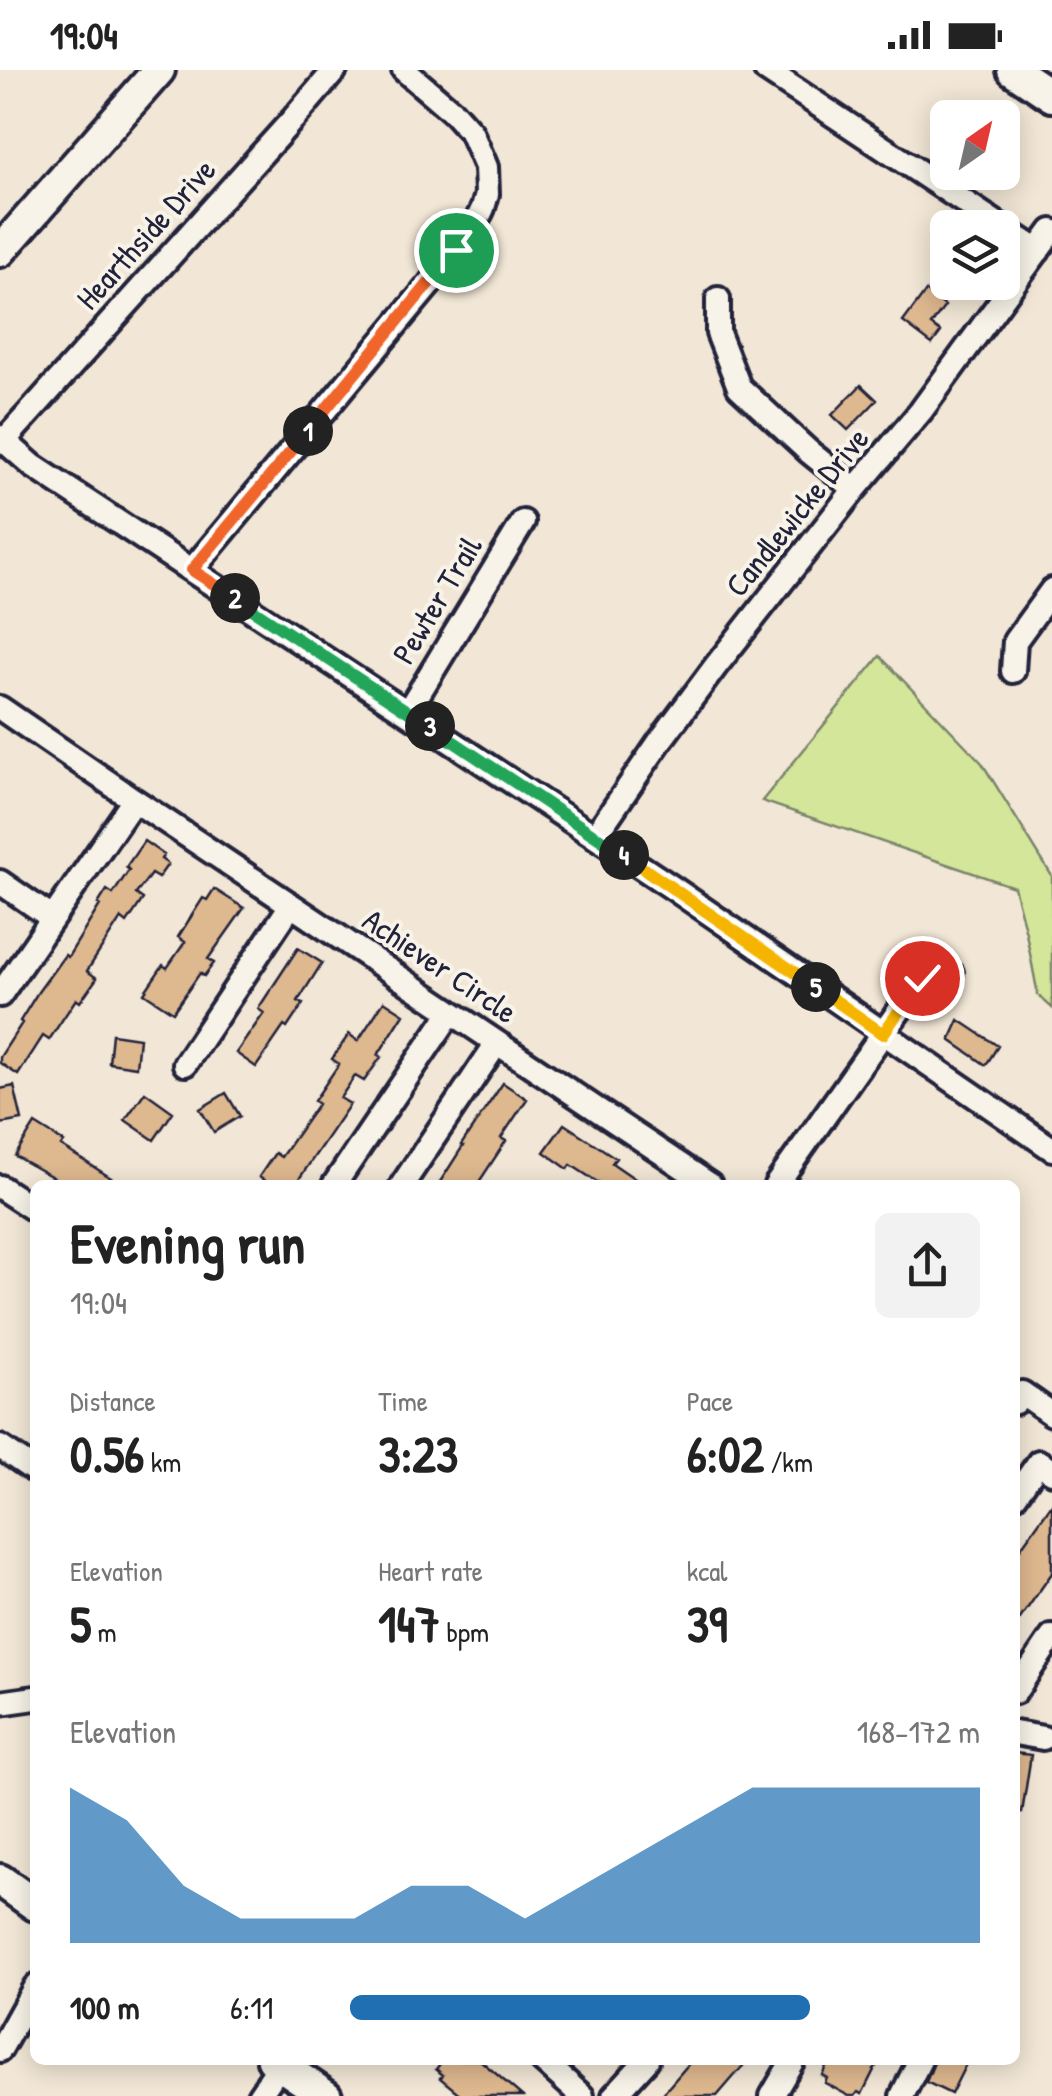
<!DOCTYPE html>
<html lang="en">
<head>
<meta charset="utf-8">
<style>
  :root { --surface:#fff; --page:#f2f2f2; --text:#222; --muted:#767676; --accent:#1f6fb2 }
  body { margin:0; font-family:"Patrick Hand",sans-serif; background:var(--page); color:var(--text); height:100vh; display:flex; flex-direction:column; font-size:38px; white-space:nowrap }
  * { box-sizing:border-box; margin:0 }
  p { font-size:32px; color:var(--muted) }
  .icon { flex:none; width:55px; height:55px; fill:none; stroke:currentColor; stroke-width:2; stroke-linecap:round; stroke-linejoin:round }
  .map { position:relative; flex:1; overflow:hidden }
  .panel { position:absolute; left:30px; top:1110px; width:990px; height:885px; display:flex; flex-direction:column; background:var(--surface); border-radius:15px; box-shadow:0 5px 25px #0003 }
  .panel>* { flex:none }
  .needle { width:65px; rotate:34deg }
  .fabs { position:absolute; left:930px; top:30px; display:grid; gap:20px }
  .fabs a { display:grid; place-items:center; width:90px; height:90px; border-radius:15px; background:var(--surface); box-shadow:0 5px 25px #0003; font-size:50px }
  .pin { position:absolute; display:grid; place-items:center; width:85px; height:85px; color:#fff; margin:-42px; border:5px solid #fff; border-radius:50%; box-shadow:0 2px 10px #0007 }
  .km { position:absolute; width:50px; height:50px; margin:-25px; border-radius:50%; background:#222; color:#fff; font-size:28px; line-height:50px; text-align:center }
  .round { display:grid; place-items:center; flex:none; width:105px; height:105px; border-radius:15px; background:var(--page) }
  .overview { display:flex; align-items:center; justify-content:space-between; height:170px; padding:0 40px }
  h1 { font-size:55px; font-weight:800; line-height:75px }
  .metrics { display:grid; grid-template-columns:repeat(3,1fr); gap:15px; height:170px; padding:10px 40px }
  .metrics div { display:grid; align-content:center }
  .metrics b { font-size:50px; font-weight:800 }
  .metrics small { font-size:28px; font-weight:400 }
  .metrics p { font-size:28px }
  .chart { height:280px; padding:20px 40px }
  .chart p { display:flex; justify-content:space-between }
  .chart svg { width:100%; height:180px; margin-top:10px; fill:var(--accent); opacity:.7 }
  ul { padding:0 40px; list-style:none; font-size:32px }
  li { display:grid; grid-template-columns:160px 120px 1fr; align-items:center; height:75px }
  li i { height:25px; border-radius:12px; background:var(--accent) }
  .status { display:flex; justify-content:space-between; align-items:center; height:70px; padding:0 50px; background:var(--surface); direction:ltr }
  .status svg { height:28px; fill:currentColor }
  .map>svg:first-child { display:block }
  .green { fill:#d3e69a; stroke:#7a846a; stroke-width:2.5 }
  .building { fill:#deb88f; stroke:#22223b; stroke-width:2.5 }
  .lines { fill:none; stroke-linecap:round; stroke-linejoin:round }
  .minor-casing { stroke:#22223b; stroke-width:30 }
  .major-casing { stroke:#22223b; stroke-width:38 }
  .minor { stroke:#f7f3e8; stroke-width:22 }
  .major { stroke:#f7f3e8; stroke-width:30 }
  .split-1-casing { stroke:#fff; stroke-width:20 }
  .split-2-casing { stroke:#fff; stroke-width:20 }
  .split-3-casing { stroke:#fff; stroke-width:20 }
  .split-4-casing { stroke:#fff; stroke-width:20 }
  .split-5-casing { stroke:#fff; stroke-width:20 }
  .split-6-casing { stroke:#fff; stroke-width:20 }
  .split-1 { stroke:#f0652b; stroke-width:12 }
  .split-2 { stroke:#f0652b; stroke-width:12 }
  .split-3 { stroke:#22a559; stroke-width:12 }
  .split-4 { stroke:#22a559; stroke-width:12 }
  .split-5 { stroke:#f5b400; stroke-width:12 }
  .split-6 { stroke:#f5b400; stroke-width:12 }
  .labels { text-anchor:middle; stroke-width:8; stroke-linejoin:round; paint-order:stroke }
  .street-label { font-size:32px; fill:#22223b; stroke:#f7f3e8 }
</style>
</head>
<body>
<div class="status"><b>19:04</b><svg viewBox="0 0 49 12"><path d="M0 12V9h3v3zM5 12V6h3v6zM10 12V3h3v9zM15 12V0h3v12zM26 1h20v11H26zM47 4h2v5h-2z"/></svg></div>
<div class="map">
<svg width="1052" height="2026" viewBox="0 0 1052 2026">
  <rect width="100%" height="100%" fill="#f2e7d6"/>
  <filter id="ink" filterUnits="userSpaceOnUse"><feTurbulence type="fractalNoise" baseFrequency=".01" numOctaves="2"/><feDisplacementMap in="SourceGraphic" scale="20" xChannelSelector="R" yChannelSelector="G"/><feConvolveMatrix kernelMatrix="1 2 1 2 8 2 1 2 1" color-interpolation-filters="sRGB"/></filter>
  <g filter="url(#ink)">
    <path class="green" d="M 880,586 L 982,693 L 1052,806 L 1052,938 L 1038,925 L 1026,863 L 1014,817 L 762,731 Z"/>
    <path class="building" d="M 926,221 L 945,236 L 931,255 L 941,262 L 932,274 L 903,252 Z
      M 861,315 L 877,330 L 848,360 L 832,345 Z
      M 144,771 L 164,785 L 161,789 L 168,794 L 158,808 L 151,804 L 136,824 L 143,829 L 127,853 L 121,848 L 87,901 L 97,908 L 80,932 L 76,929 L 49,970 L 43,966 L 18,1005 L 0,993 L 0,987 L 22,953 L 20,951 L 38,922 L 65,885 L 68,887 L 100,835 L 98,834 L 107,820 L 113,824 L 129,800 L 126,797 Z
      M 214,819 L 244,838 L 208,889 L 214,893 L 204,906 L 200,903 L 173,942 L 144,923 L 163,895 L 167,898 L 185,872 L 178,867 L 203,828 L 207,830 Z
      M 298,878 L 322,893 L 298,931 L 303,934 L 287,958 L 284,956 L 256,997 L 236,983 L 264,943 L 258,939 Z
      M 384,931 L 404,944 L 378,985 L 381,987 L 364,1011 L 355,1006 L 340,1028 L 350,1034 L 295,1115 L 271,1115 L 259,1107 L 275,1083 L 281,1087 L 318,1034 L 314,1031 L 339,994 L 332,989 L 349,964 L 358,971 Z
      M 959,950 L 998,976 L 986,995 L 950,970 Z
      M 112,964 L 139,968 L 136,997 L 109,993 Z
      M 503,1013 L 527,1029 L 501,1068 L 506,1071 L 477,1115 L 438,1115 L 463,1076 L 461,1075 Z
      M 14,1016 L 22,1050 L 0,1054 L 0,1019 Z
      M 145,1022 L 173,1042 L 154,1070 L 125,1050 Z
      M 226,1023 L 240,1046 L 214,1062 L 200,1039 Z
      M 35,1054 L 64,1072 L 61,1076 L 122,1115 L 67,1115 L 15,1086 Z
      M 564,1054 L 616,1088 L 612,1093 L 644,1115 L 602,1115 L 571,1095 L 568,1099 L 544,1082 Z
      M 1052,1434 L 1052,1503 L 1015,1556 L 1015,1486 Z
      M 1015,1683 L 1031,1685 L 1022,1743 L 1015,1742 Z
      M 443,1990 L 480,1990 L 522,2026 L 462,2026 L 440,2008 L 443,2005 L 436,1999 Z
      M 692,1990 L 748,1990 L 717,2026 L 661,2026 Z
      M 829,1990 L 879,1990 L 862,2024 L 858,2022 L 855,2026 L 849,2026 L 825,2013 L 827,2008 L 822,2005 Z
      M 935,1990 L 968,1990 L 951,2024 L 926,2012 Z"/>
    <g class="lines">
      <g class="minor-casing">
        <path id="minor" d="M 766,0 L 1038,181
          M 718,229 L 718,263 L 739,317 L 808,381 L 855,419
          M 0,367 L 33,396 L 673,818 L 1052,1079
          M 4,371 L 294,48 L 335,0
          M 192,500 L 429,215 L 473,159 L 483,138 L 487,124 L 486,97 L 471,62 L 453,42 L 404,0
          M 1013,601 L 1015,571 L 1052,520
          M 0,638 L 134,730
          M 408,641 L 523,452
          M 595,766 L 660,671 L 715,597 L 855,419 L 921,341 L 1052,161
          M 0,812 L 52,848
          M 0,925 L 134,730 L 710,1115
          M 185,994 L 291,835
          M 334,1115 L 451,942
          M 402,1115 L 497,973
          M 776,1115 L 922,908 L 951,903
          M 0,1117 L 35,1140
          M 1015,1332 L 1022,1323 L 1052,1344
          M 0,1377 L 35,1401
          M 1015,1426 L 1039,1392 L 1052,1402
          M 1015,1622 L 1052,1567
          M 0,1633 L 35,1628
          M 1015,1663 L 1043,1668
          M 0,1980 L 35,1917
          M 542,1990 L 582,2026
          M 259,2026 L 280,1995
          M 614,2026 L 647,1990
          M 772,2026 L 793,1990
          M 902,2026 L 920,1990"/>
      </g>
      <g class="major-casing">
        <path id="major" d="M 1013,0 L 1052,26
          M 0,181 L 159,0
          M 0,1810 L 35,1835
          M 273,1990 L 326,2026"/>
      </g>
      <use href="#minor" class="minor"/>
      <use href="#major" class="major"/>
    </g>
  </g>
  <g class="lines" filter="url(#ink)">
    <g class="split-1-casing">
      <path id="split-1" d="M 308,361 L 456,180"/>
    </g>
    <g class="split-2-casing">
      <path id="split-2" d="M 235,528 L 192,500 L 308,361"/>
    </g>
    <g class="split-3-casing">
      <path id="split-3" d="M 235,528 L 430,656"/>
    </g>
    <g class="split-4-casing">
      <path id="split-4" d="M 430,656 L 624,785"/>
    </g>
    <g class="split-5-casing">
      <path id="split-5" d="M 624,785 L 816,917"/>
    </g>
    <g class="split-6-casing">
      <path id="split-6" d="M 816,917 L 883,964 L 922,908"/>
    </g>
    <use href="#split-1" class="split-1"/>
    <use href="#split-2" class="split-2"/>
    <use href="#split-3" class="split-3"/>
    <use href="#split-4" class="split-4"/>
    <use href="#split-5" class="split-5"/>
    <use href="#split-6" class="split-6"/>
  </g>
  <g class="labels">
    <g class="street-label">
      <text transform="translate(146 164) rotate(-48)" y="11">Hearthside Drive</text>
      <text transform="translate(797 442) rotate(-51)" y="11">Candlewicke Drive</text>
      <text transform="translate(437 530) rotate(-59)" y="11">Pewter Trail</text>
      <text transform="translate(440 896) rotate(34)" y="11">Achiever Circle</text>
    </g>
  </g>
</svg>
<div class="fabs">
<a><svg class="needle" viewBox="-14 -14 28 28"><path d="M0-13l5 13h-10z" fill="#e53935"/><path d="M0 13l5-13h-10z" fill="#767676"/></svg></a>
<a><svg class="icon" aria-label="layers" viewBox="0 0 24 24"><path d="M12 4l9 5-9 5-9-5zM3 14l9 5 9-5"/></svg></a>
</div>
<div class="pin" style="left:456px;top:180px;background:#1e9e55"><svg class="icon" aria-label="arrive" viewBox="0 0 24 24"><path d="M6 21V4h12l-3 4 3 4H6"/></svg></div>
<div class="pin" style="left:922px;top:908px;background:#d93025"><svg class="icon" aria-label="check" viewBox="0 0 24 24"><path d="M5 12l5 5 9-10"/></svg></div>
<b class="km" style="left:308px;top:361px">1</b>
<b class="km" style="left:235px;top:528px">2</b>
<b class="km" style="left:430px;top:656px">3</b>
<b class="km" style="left:624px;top:785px">4</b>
<b class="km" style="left:816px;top:917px">5</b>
<section class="panel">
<div class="overview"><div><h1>Evening run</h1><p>19:04</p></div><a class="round"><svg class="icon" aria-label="share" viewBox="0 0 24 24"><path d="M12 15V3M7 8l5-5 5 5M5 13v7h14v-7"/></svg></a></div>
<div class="metrics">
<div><p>Distance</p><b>0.56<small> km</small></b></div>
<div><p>Time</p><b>3:23</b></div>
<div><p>Pace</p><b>6:02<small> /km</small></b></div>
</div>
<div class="metrics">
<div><p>Elevation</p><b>5<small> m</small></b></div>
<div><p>Heart rate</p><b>147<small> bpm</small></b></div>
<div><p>kcal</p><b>39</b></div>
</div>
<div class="chart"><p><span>Elevation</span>168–172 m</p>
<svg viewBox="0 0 160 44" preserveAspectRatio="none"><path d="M0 44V6L10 14L20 30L30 38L40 38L50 38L60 30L70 30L80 38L90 30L100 22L110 14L120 6L130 6L140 6L150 6L160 6V44z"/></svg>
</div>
<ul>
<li><b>100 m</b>6:11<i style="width:73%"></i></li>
</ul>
</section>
</div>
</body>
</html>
